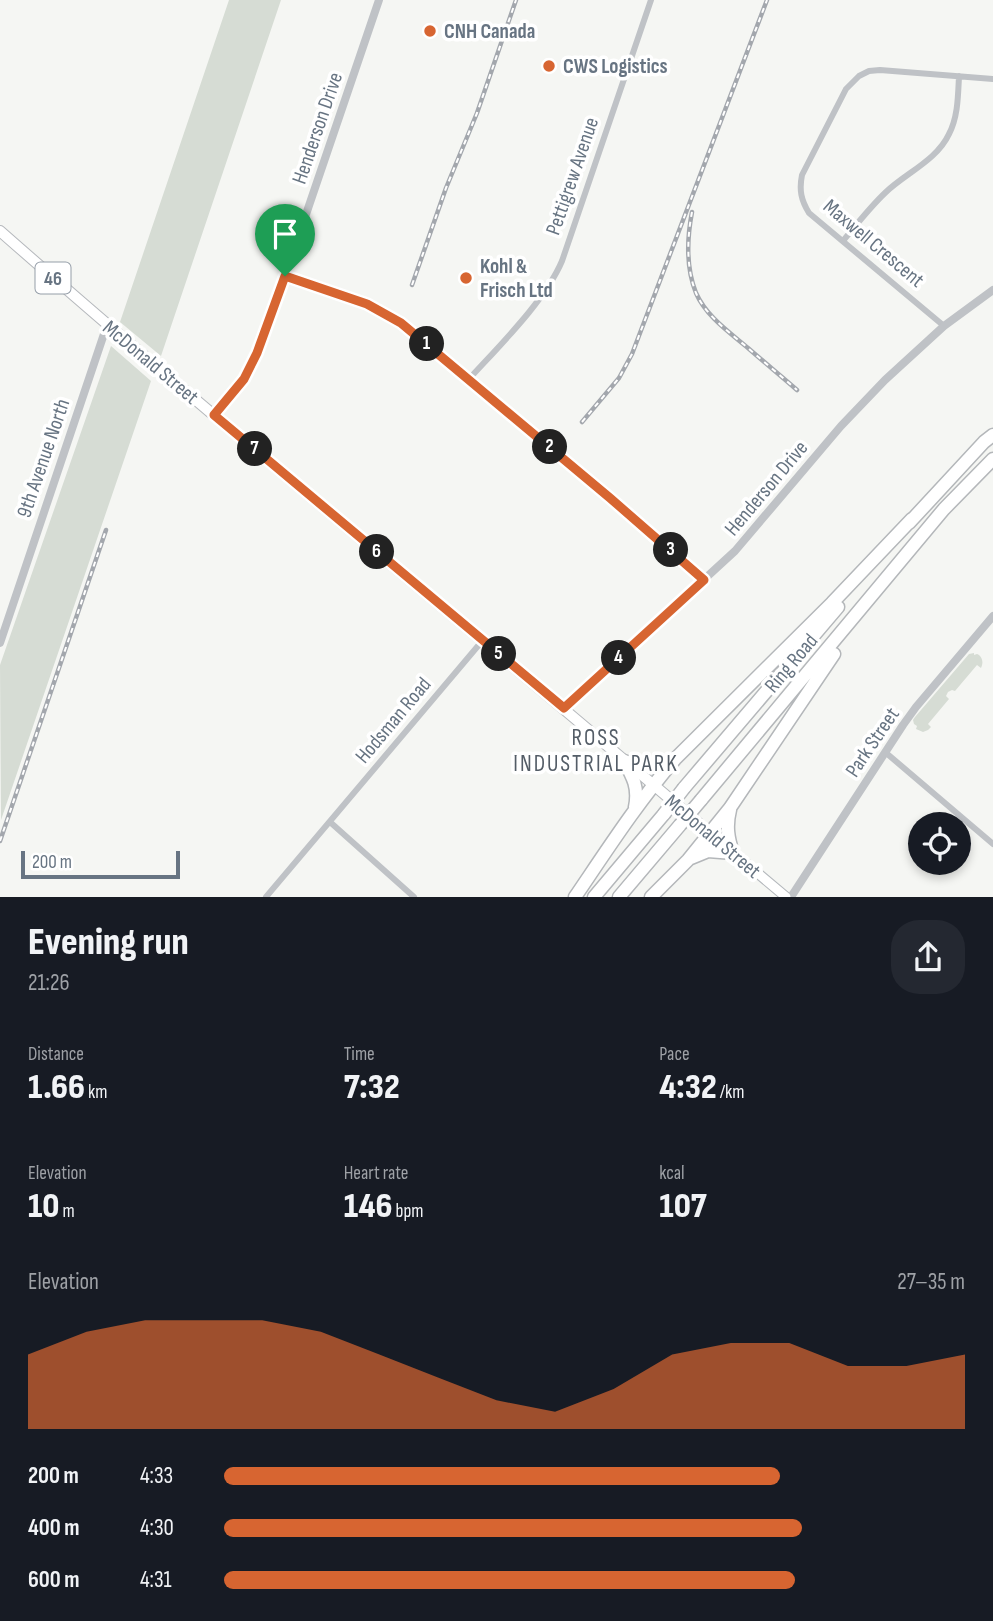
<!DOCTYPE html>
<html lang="en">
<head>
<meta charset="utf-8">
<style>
  :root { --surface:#171b24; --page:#242831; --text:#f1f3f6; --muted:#9ea1a6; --accent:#d76531 }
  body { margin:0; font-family:"Sofia Sans Condensed",sans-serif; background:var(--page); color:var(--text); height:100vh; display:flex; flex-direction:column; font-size:26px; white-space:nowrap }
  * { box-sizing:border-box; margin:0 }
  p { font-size:23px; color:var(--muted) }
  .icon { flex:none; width:38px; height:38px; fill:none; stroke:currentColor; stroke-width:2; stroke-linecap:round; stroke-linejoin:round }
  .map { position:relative; height:897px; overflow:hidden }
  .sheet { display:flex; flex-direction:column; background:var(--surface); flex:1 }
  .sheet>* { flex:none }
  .tools { position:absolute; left:908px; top:812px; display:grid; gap:14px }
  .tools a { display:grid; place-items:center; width:63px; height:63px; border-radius:50%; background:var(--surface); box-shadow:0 4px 10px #0003; font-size:35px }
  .scale { position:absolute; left:21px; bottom:18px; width:159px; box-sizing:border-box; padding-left:7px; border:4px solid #677482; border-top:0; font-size:19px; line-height:24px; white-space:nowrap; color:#677482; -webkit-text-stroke:5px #fff; paint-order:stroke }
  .pin { position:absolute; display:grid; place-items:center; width:60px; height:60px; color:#fff; margin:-72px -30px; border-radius:50% 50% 50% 0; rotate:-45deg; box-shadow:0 0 7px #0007 }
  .pin .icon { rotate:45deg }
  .km { position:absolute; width:35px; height:35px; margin:-18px; border-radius:50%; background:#222; color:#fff; font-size:19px; line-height:35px; text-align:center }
  .round { display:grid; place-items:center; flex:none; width:74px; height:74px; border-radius:28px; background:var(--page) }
  .overview { display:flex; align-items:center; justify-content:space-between; height:119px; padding:0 28px }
  h1 { font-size:38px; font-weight:800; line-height:52px }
  .figures { display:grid; grid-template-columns:repeat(3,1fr); gap:10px; height:119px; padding:7px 28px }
  .figures div { display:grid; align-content:center }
  .figures b { font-size:35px; font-weight:800 }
  .figures small { font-size:19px; font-weight:400 }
  .figures p { font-size:19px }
  .chart { height:196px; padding:14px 28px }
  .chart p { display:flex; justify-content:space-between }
  .chart svg { width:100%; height:126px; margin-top:7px; fill:var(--accent); opacity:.7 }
  ul { padding:0 28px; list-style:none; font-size:23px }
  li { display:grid; grid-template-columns:112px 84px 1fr; align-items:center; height:52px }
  li i { height:18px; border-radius:9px; background:var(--accent) }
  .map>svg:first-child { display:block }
  .green { fill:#d6dcd4 }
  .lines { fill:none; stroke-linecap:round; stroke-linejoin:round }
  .secondary-casing { stroke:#b4b8bc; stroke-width:11 }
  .primary-casing { stroke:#b5b8bc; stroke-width:12 }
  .motorway-casing { stroke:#b4b7ba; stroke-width:15 }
  .minor { stroke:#bfc2c6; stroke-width:6 }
  .tertiary { stroke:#bfc2c6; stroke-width:8 }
  .secondary { stroke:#fff; stroke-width:9 }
  .primary { stroke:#fff; stroke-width:10 }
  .motorway { stroke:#fff; stroke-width:12 }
  .rail-casing { stroke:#a3a7ad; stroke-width:4.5 }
  .rail { stroke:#fff; stroke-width:2; stroke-dasharray:5; stroke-linecap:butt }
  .motorway-bridge-casing { stroke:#b4b7ba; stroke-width:15; stroke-linecap:butt }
  .motorway-bridge { stroke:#fff; stroke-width:12 }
  .route-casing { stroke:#fff; stroke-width:14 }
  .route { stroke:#d76531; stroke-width:9 }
  .poi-dot { fill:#d76531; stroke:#fff; stroke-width:2.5 }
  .labels { text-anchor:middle; stroke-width:7; stroke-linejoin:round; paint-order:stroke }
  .shield { fill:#fff; stroke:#959ea8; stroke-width:2 }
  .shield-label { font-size:19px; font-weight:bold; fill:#677482 }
  .poi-label { font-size:21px; font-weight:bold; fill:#677482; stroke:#fff; text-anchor:start }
  .street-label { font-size:21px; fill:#677482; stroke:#fff }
  .neighbourhood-label { font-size:23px; letter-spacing:2px; fill:#545d67; stroke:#fff }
</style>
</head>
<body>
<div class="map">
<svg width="993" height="897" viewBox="0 0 993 897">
  <rect width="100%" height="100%" fill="#f5f6f3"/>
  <path class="green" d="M 229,0 L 281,0 L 161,356 L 120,322 Z
    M 111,346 L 151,381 L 1,820 L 0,665 Z
    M 974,653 L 974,655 L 977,654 C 982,656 984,662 981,668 L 977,665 L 955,691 L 952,690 L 948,692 L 946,696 L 949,699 L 928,724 L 931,727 L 928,730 L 923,732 L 916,729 L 917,726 L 914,724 L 913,720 L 915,717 L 969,654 Z"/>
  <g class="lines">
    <g class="secondary-casing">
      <path id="secondary" d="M 710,833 L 786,897"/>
    </g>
    <g class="primary-casing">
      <path id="primary" d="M 0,231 C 233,436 474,631 710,833"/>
    </g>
    <g class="motorway-casing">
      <path id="motorway" d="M 909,523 L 984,442 L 993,435
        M 624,761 C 641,767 655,770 671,761
        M 624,761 C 633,777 639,788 635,807
        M 684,788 L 838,607
        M 701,800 L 944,509 L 993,459
        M 691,858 L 708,851 L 733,853 C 728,838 726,826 730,810
        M 575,897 C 607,850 638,802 675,759 L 832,603 L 912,519
        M 594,897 L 664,814
        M 619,897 L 680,825
        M 651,897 L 688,860 L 730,808 L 834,654"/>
    </g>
    <path class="minor" d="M 843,241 C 857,224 870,207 886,192 C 906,173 937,160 949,134 C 958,117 958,96 959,76
      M 944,326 L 809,213 C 801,200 799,190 802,175 L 846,89 L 859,76 L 869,71 L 880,70 L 993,79
      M 469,379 C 499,346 545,301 562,261 L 651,0
      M 885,752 L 993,844
      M 330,822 L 414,897
      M 266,897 L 483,640"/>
    <path class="tertiary" d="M 285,276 L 367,304 L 402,323 L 610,498 L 704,580
      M 214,415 L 244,379 L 257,353 L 285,276 L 379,0
      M 0,643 L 107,325
      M 564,708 L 735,551 L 841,426 L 885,380 L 944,326 L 993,290
      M 791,897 L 903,725 L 916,707 L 993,616"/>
    <use href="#secondary" class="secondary"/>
    <use href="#primary" class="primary"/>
    <use href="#motorway" class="motorway"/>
    <g class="rail-casing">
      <path id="rail" d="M 692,212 C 687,238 686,268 696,293 C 706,316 729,332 748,348 C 764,362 781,376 797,390
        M 412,285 L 446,188 L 477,113 L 516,0
        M 582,422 L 619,378 L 632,354 L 767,0
        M 0,841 L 106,530"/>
    </g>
    <use href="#rail" class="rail"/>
    <g class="motorway-bridge-casing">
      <path id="motorway-bridge" d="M 664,814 L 684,788
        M 680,825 L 701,800"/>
    </g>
    <use href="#motorway-bridge" class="motorway-bridge"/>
  </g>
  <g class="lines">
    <g class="route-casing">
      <path id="route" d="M 285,276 L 367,304 L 401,323 L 610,498 L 704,580 L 564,708 L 214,415 L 244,379 L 257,353 Z"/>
    </g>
    <use href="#route" class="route"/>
  </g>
  <g class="poi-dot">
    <circle cx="430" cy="31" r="7"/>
    <circle cx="549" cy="66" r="7"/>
    <circle cx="466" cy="278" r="7"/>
  </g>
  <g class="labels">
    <rect class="shield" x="35.5" y="262.5" width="35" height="31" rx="5"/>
    <g class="shield-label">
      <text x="53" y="285">46</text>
    </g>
    <g class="poi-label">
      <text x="444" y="38">CNH Canada</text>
      <text x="563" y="73">CWS Logistics</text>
      <text x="480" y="273">Kohl &amp;<tspan x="480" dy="24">Frisch Ltd</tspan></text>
    </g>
    <g class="street-label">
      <text transform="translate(317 128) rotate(-71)" y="7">Henderson Drive</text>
      <text transform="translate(572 176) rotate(-71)" y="7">Pettigrew Avenue</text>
      <text transform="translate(874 243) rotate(40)" y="7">Maxwell Crescent</text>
      <text transform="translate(151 362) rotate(40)" y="7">McDonald Street</text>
      <text transform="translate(43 458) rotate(-71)" y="7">9th Avenue North</text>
      <text transform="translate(766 488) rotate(-50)" y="7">Henderson Drive</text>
      <text transform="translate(791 663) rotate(-50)" y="7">Ring Road</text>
      <text transform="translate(393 720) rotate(-50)" y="7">Hodsman Road</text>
      <text transform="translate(872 742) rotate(-56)" y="7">Park Street</text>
      <text transform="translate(713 836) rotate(40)" y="7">McDonald Street</text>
    </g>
    <g class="neighbourhood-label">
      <text x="596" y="745">ROSS<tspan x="596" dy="26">INDUSTRIAL PARK</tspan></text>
    </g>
  </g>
</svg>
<div class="tools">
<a><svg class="icon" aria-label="locate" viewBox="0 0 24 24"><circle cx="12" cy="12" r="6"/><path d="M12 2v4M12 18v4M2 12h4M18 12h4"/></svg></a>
</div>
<div class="scale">200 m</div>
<div class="pin" style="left:285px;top:276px;background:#1e9e55"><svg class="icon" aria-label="arrive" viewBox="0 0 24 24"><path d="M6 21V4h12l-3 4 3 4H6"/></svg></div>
<b class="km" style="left:427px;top:344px">1</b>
<b class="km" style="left:550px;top:447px">2</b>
<b class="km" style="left:671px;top:550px">3</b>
<b class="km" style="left:619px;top:658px">4</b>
<b class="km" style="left:499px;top:654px">5</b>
<b class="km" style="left:377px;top:552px">6</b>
<b class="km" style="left:255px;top:449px">7</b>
</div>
<section class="sheet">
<div class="overview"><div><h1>Evening run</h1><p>21:26</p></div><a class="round"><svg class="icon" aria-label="share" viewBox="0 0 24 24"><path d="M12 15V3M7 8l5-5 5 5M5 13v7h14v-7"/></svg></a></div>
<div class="figures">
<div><p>Distance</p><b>1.66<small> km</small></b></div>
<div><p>Time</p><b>7:32</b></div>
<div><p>Pace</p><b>4:32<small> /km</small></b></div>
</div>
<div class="figures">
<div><p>Elevation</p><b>10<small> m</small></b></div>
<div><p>Heart rate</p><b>146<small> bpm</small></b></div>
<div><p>kcal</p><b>107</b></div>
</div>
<div class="chart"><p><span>Elevation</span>27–35 m</p>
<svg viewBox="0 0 160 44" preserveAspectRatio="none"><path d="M0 44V18L10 10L20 6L30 6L40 6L50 10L60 18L70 26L80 34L90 38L100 30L110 18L120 14L130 14L140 22L150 22L160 18V44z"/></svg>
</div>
<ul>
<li><b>200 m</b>4:33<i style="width:75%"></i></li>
<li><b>400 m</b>4:30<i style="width:78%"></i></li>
<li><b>600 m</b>4:31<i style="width:77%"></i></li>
</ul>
</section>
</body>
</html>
